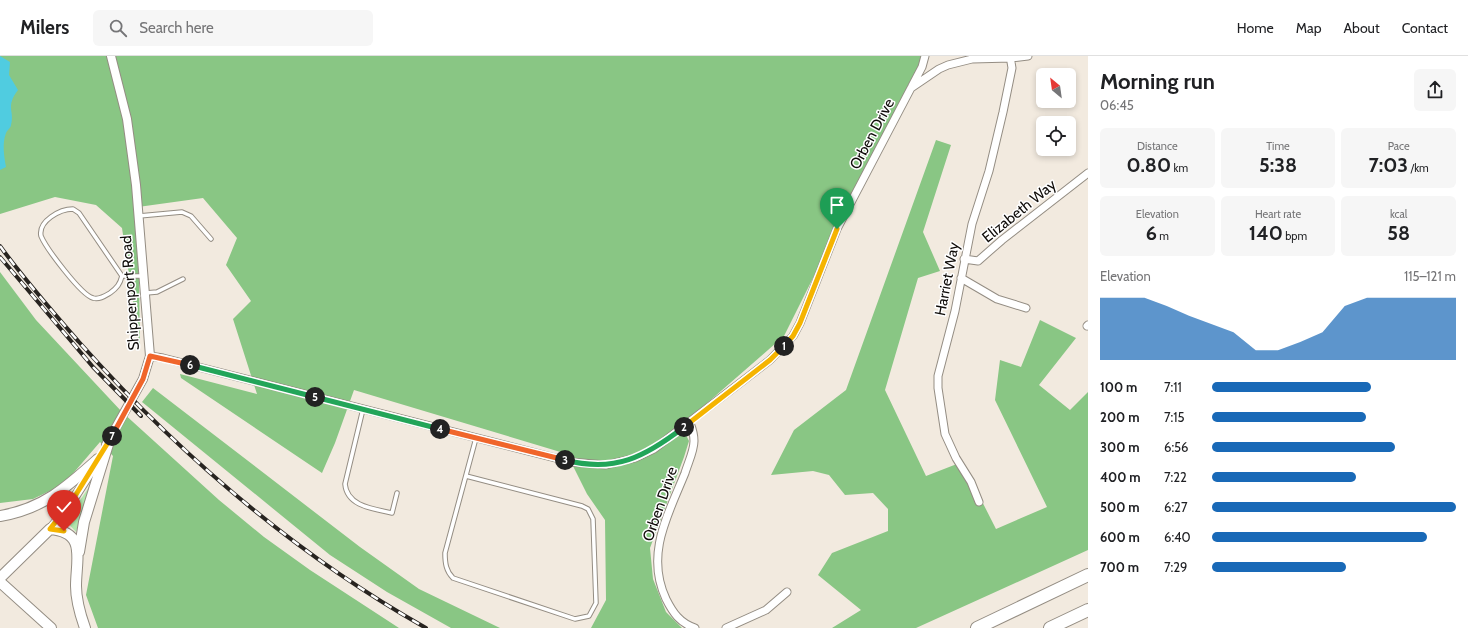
<!DOCTYPE html>
<html lang="en">
<head>
<meta charset="utf-8">
<style>
  :root { --surface:#fff; --page:#f6f6f6; --text:#202124; --muted:#757577; --line:#e0e0e0; --accent:#1969b7 }
  body { margin:0; font-family:Cabin,sans-serif; background:var(--page); color:var(--text); height:100vh; display:flex; flex-direction:column; font-size:15px; white-space:nowrap }
  * { box-sizing:border-box; margin:0 }
  p { font-size:13px; color:var(--muted) }
  .icon { flex:none; width:22px; height:22px; fill:none; stroke:currentColor; stroke-width:2; stroke-linecap:round; stroke-linejoin:round }
  .map { position:relative; flex:1; overflow:hidden }
  .panel { display:flex; flex-direction:column; background:var(--surface); width:380px }
  .panel>* { flex:none }
  .needle { width:26px; rotate:331deg }
  .tools { position:absolute; left:1036px; top:12px; display:grid; gap:8px }
  .tools a { display:grid; place-items:center; width:40px; height:40px; border-radius:6px; background:var(--surface); box-shadow:0 2px 6px #0003; font-size:20px }
  .pin { position:absolute; display:grid; place-items:center; width:34px; height:34px; color:#fff; margin:-41px -17px; border-radius:50% 50% 50% 0; rotate:-45deg; box-shadow:0 0 4px #0007 }
  .pin .icon { rotate:45deg }
  .km { position:absolute; width:20px; height:20px; margin:-10px; border-radius:50%; background:#222; color:#fff; font-size:11px; line-height:20px; text-align:center }
  .round { display:grid; place-items:center; flex:none; width:42px; height:42px; border-radius:6px; background:var(--page) }
  .head { display:flex; align-items:center; justify-content:space-between; height:68px; padding:0 12px }
  h1 { font-size:22px; font-weight:700; line-height:30px }
  .metrics { display:grid; grid-template-columns:repeat(3,1fr); gap:6px; height:68px; padding:4px 12px }
  .metrics div { display:grid; align-content:center; border-radius:6px; background:var(--page); text-align:center }
  .metrics b { font-size:20px; font-weight:700 }
  .metrics small { font-size:11px; font-weight:400 }
  .metrics p { font-size:11px }
  .chart { height:112px; padding:8px 12px }
  .chart p { display:flex; justify-content:space-between }
  .chart svg { width:100%; height:72px; margin-top:4px; fill:var(--accent); opacity:.7 }
  ul { padding:0 12px; list-style:none; font-size:13px }
  li { display:grid; grid-template-columns:64px 48px 1fr; align-items:center; height:30px }
  li i { height:10px; border-radius:5px; background:var(--accent) }
  header { display:flex; align-items:center; gap:24px; box-sizing:border-box; height:56px; padding:0 20px; background:var(--surface); border-bottom:1px solid var(--line) }
  header strong { font-size:19px }
  nav { display:flex; gap:22px; margin-inline-start:auto; font-size:14px }
  .search { width:280px; height:36px; background:var(--page); display:flex; align-items:center; gap:10px; box-sizing:border-box; padding:0 14px; border-radius:6px; color:var(--muted); font-size:15px }
  main { display:flex; flex:1; min-height:0 }
  .map>svg:first-child { display:block }
  .green { fill:#b2e7ad }
  .forest { fill:#89c684 }
  .water { fill:#50cce0 }
  .lines { fill:none; stroke-linecap:round; stroke-linejoin:round }
  .service-casing { stroke:#948d83; stroke-width:5.5 }
  .minor-casing { stroke:#948d83; stroke-width:9 }
  .tertiary-casing { stroke:#948d83; stroke-width:10 }
  .secondary-casing { stroke:#948d83; stroke-width:12 }
  .motorway-casing { stroke:#948d83; stroke-width:14 }
  .service { stroke:#fff; stroke-width:3.5 }
  .minor { stroke:#fff; stroke-width:7 }
  .tertiary { stroke:#fff; stroke-width:8 }
  .secondary { stroke:#fff; stroke-width:10 }
  .motorway { stroke:#fff; stroke-width:12 }
  .rail-casing { stroke:#282420; stroke-width:4 }
  .rail { stroke:#fff; stroke-width:2.5; stroke-dasharray:8; stroke-linecap:butt }
  .split-1-casing { stroke:#fff; stroke-width:8 }
  .split-2-casing { stroke:#fff; stroke-width:8 }
  .split-3-casing { stroke:#fff; stroke-width:8 }
  .split-4-casing { stroke:#fff; stroke-width:8 }
  .split-5-casing { stroke:#fff; stroke-width:8 }
  .split-6-casing { stroke:#fff; stroke-width:8 }
  .split-7-casing { stroke:#fff; stroke-width:8 }
  .split-8-casing { stroke:#fff; stroke-width:8 }
  .split-1 { stroke:#f5b400; stroke-width:5 }
  .split-2 { stroke:#f5b400; stroke-width:5 }
  .split-3 { stroke:#22a559; stroke-width:5 }
  .split-4 { stroke:#f0652b; stroke-width:5 }
  .split-5 { stroke:#22a559; stroke-width:5 }
  .split-6 { stroke:#22a559; stroke-width:5 }
  .split-7 { stroke:#f0652b; stroke-width:5 }
  .split-8 { stroke:#f5b400; stroke-width:5 }
  .labels { text-anchor:middle; stroke-width:3; stroke-linejoin:round; paint-order:stroke }
  .street-label { font-size:15px; fill:#0f0c09; stroke:#fff }
</style>
</head>
<body>
<header>
<strong>Milers</strong>
<div class="search"><svg class="icon" aria-label="search" viewBox="0 0 24 24"><circle cx="10" cy="10" r="6"/><path d="M15 15l6 6"/></svg>Search here</div>
<nav><a>Home</a><a>Map</a><a>About</a><a>Contact</a></nav>
</header>
<main>
<div class="map">
<svg width="1088" height="572" viewBox="0 0 1088 572">
  <rect width="100%" height="100%" fill="#f2eadf"/>
  <path class="green" d="M 89,431 L 89,432 L 76,476 L 66,465 Z"/>
  <path class="forest" d="M 0,0 L 924,0 L 784,280 L 690,362 L 685,377 L 689,385 L 684,401 L 650,492 L 653,523 L 666,556 L 682,572 L 591,572 L 606,544 L 605,464 L 587,438 L 567,398 L 354,334 L 335,387 L 322,417 L 181,322 L 180,318 L 257,338 L 233,263 L 251,245 L 226,209 L 237,182 L 203,142 L 138,151 L 140,293 L 122,172 L 96,149 L 55,141 L 0,158 Z
    M 936,84 L 951,89 L 923,176 L 940,215 L 918,222 L 885,334 L 926,420 L 962,406 L 996,473 L 1047,451 L 995,344 L 1000,304 L 1021,311 L 1040,264 L 1076,282 L 1039,329 L 1070,354 L 1088,336 L 1088,494 L 916,572 L 832,572 L 861,554 L 818,519 L 832,497 L 888,475 L 888,453 L 873,437 L 845,439 L 829,419 L 813,415 L 771,419 L 794,374 L 846,334 Z
    M 0,216 L 36,264 L 122,356 L 219,444 L 264,481 L 310,514 L 399,572 L 98,572 L 86,539 L 113,400 L 100,386 L 64,428 L 33,443 L 0,447 Z
    M 153,332 L 360,491 L 419,533 L 500,572 L 451,572 L 387,536 L 330,499 L 147,350 L 142,346 Z"/>
  <path class="water" d="M 0,0 L 10,6 L 9,19 L 18,34 C 5,51 15,55 11,69 C 11,72 7,74 6,77 C 2,87 4,100 6,111 L 0,114 Z"/>
  <g class="lines">
    <g class="service-casing">
      <path id="service" d="M 73,153 L 79,157 L 122,220 C 120,228 117,232 110,237 C 105,240 99,244 93,242 C 81,239 46,192 41,180 C 38,165 60,153 73,153 Z
        M 139,160 L 182,156 L 191,160 L 211,183
        M 122,220 L 143,220
        M 146,237 L 157,236 L 183,223
        M 363,353 L 345,428 C 347,451 375,453 392,457 L 397,437
        M 466,420 L 582,450 L 588,453 L 593,463 L 596,547 L 589,560 L 575,563 L 453,522 C 446,515 445,507 445,497 L 476,382"/>
    </g>
    <g class="minor-casing">
      <path id="minor" d="M 912,30 L 922,11 L 925,0
        M 964,203 L 978,205 L 1002,184 L 1088,117
        M 961,222 L 997,243 L 1026,252
        M 1087,270 L 1088,269
        M 150,300 L 163,302 L 571,406 L 606,409 L 635,402 L 654,393 L 770,304 L 793,280 L 800,267 L 837,173 L 911,32 L 939,13 L 948,9 L 972,3 L 1011,2 L 1028,0
        M 690,367 C 692,372 694,379 694,385 C 694,395 688,407 685,417 C 668,459 645,498 666,543 C 673,557 680,567 695,572
        M 979,446 L 971,426 L 956,402 L 945,378 L 938,332 L 938,320 L 955,255 L 972,168 L 989,115 L 1003,56 L 1012,12 L 1010,0
        M 726,572 L 766,554 L 787,536"/>
    </g>
    <g class="tertiary-casing">
      <path id="tertiary" d="M 106,389 L 143,323 L 150,300 L 136,129 L 127,63 L 111,0
        M 50,473 L 67,453 L 96,408"/>
    </g>
    <g class="secondary-casing">
      <path id="secondary" d="M 0,460 C 43,453 67,431 98,403
        M 79,496 L 84,466 L 109,385
        M 0,522 L 50,473 C 87,476 76,503 76,530 C 76,544 80,558 85,572
        M 0,526 L 51,572"/>
    </g>
    <g class="motorway-casing">
      <path id="motorway" d="M 977,572 L 1088,519
        M 1050,572 L 1088,554"/>
    </g>
    <use href="#service" class="service"/>
    <use href="#minor" class="minor"/>
    <use href="#tertiary" class="tertiary"/>
    <use href="#secondary" class="secondary"/>
    <use href="#motorway" class="motorway"/>
    <g class="rail-casing">
      <path id="rail" d="M 0,190 C 24,223 52,255 79,286 C 179,398 295,498 426,572
        M 0,201 L 93,311 L 141,360"/>
    </g>
    <use href="#rail" class="rail"/>
  </g>
  <g class="lines">
    <g class="split-1-casing">
      <path id="split-1" d="M 784,290 L 793,280 L 800,267 L 837,173"/>
    </g>
    <g class="split-2-casing">
      <path id="split-2" d="M 684,371 L 770,304 L 784,290"/>
    </g>
    <g class="split-3-casing">
      <path id="split-3" d="M 565,404 C 615,417 645,401 684,371"/>
    </g>
    <g class="split-4-casing">
      <path id="split-4" d="M 440,373 L 565,404"/>
    </g>
    <g class="split-5-casing">
      <path id="split-5" d="M 315,341 L 440,373"/>
    </g>
    <g class="split-6-casing">
      <path id="split-6" d="M 190,309 L 315,341"/>
    </g>
    <g class="split-7-casing">
      <path id="split-7" d="M 112,380 L 143,323 L 150,300 L 190,309"/>
    </g>
    <g class="split-8-casing">
      <path id="split-8" d="M 64,475 L 50,473 L 72,445 L 112,380"/>
    </g>
    <use href="#split-1" class="split-1"/>
    <use href="#split-2" class="split-2"/>
    <use href="#split-3" class="split-3"/>
    <use href="#split-4" class="split-4"/>
    <use href="#split-5" class="split-5"/>
    <use href="#split-6" class="split-6"/>
    <use href="#split-7" class="split-7"/>
    <use href="#split-8" class="split-8"/>
  </g>
  <g class="labels">
    <g class="street-label">
      <text transform="translate(872 78) rotate(-62)" y="5">Orben Drive</text>
      <text transform="translate(1019 155) rotate(-39)" y="5">Elizabeth Way</text>
      <text transform="translate(947 223) rotate(-79)" y="5">Harriet Way</text>
      <text transform="translate(130 237) rotate(-94)" y="5">Shippenport Road</text>
      <text transform="translate(660 448) rotate(-71)" y="5">Orben Drive</text>
    </g>
  </g>
</svg>
<div class="tools">
<a><svg class="needle" viewBox="-14 -14 28 28"><path d="M0-13l5 13h-10z" fill="#e53935"/><path d="M0 13l5-13h-10z" fill="#757577"/></svg></a>
<a><svg class="icon" aria-label="locate" viewBox="0 0 24 24"><circle cx="12" cy="12" r="6"/><path d="M12 2v4M12 18v4M2 12h4M18 12h4"/></svg></a>
</div>
<div class="pin" style="left:837px;top:173px;background:#1e9e55"><svg class="icon" aria-label="arrive" viewBox="0 0 24 24"><path d="M6 21V4h12l-3 4 3 4H6"/></svg></div>
<div class="pin" style="left:64px;top:475px;background:#d93025"><svg class="icon" aria-label="check" viewBox="0 0 24 24"><path d="M5 12l5 5 9-10"/></svg></div>
<b class="km" style="left:784px;top:290px">1</b>
<b class="km" style="left:684px;top:371px">2</b>
<b class="km" style="left:565px;top:404px">3</b>
<b class="km" style="left:440px;top:373px">4</b>
<b class="km" style="left:315px;top:341px">5</b>
<b class="km" style="left:190px;top:309px">6</b>
<b class="km" style="left:112px;top:380px">7</b>
</div>
<section class="panel">
<div class="head"><div><h1>Morning run</h1><p>06:45</p></div><a class="round"><svg class="icon" aria-label="share" viewBox="0 0 24 24"><path d="M12 15V3M7 8l5-5 5 5M5 13v7h14v-7"/></svg></a></div>
<div class="metrics">
<div><p>Distance</p><b>0.80<small> km</small></b></div>
<div><p>Time</p><b>5:38</b></div>
<div><p>Pace</p><b>7:03<small> /km</small></b></div>
</div>
<div class="metrics">
<div><p>Elevation</p><b>6<small> m</small></b></div>
<div><p>Heart rate</p><b>140<small> bpm</small></b></div>
<div><p>kcal</p><b>58</b></div>
</div>
<div class="chart"><p><span>Elevation</span>115–121 m</p>
<svg viewBox="0 0 160 44" preserveAspectRatio="none"><path d="M0 44V6L10 6L20 6L30 11L40 17L50 22L60 27L70 38L80 38L90 33L100 27L110 11L120 6L130 6L140 6L150 6L160 6V44z"/></svg>
</div>
<ul>
<li><b>100 m</b>7:11<i style="width:65%"></i></li>
<li><b>200 m</b>7:15<i style="width:63%"></i></li>
<li><b>300 m</b>6:56<i style="width:75%"></i></li>
<li><b>400 m</b>7:22<i style="width:59%"></i></li>
<li><b>500 m</b>6:27<i style="width:100%"></i></li>
<li><b>600 m</b>6:40<i style="width:88%"></i></li>
<li><b>700 m</b>7:29<i style="width:55%"></i></li>
</ul>
</section>
</main>
</body>
</html>
